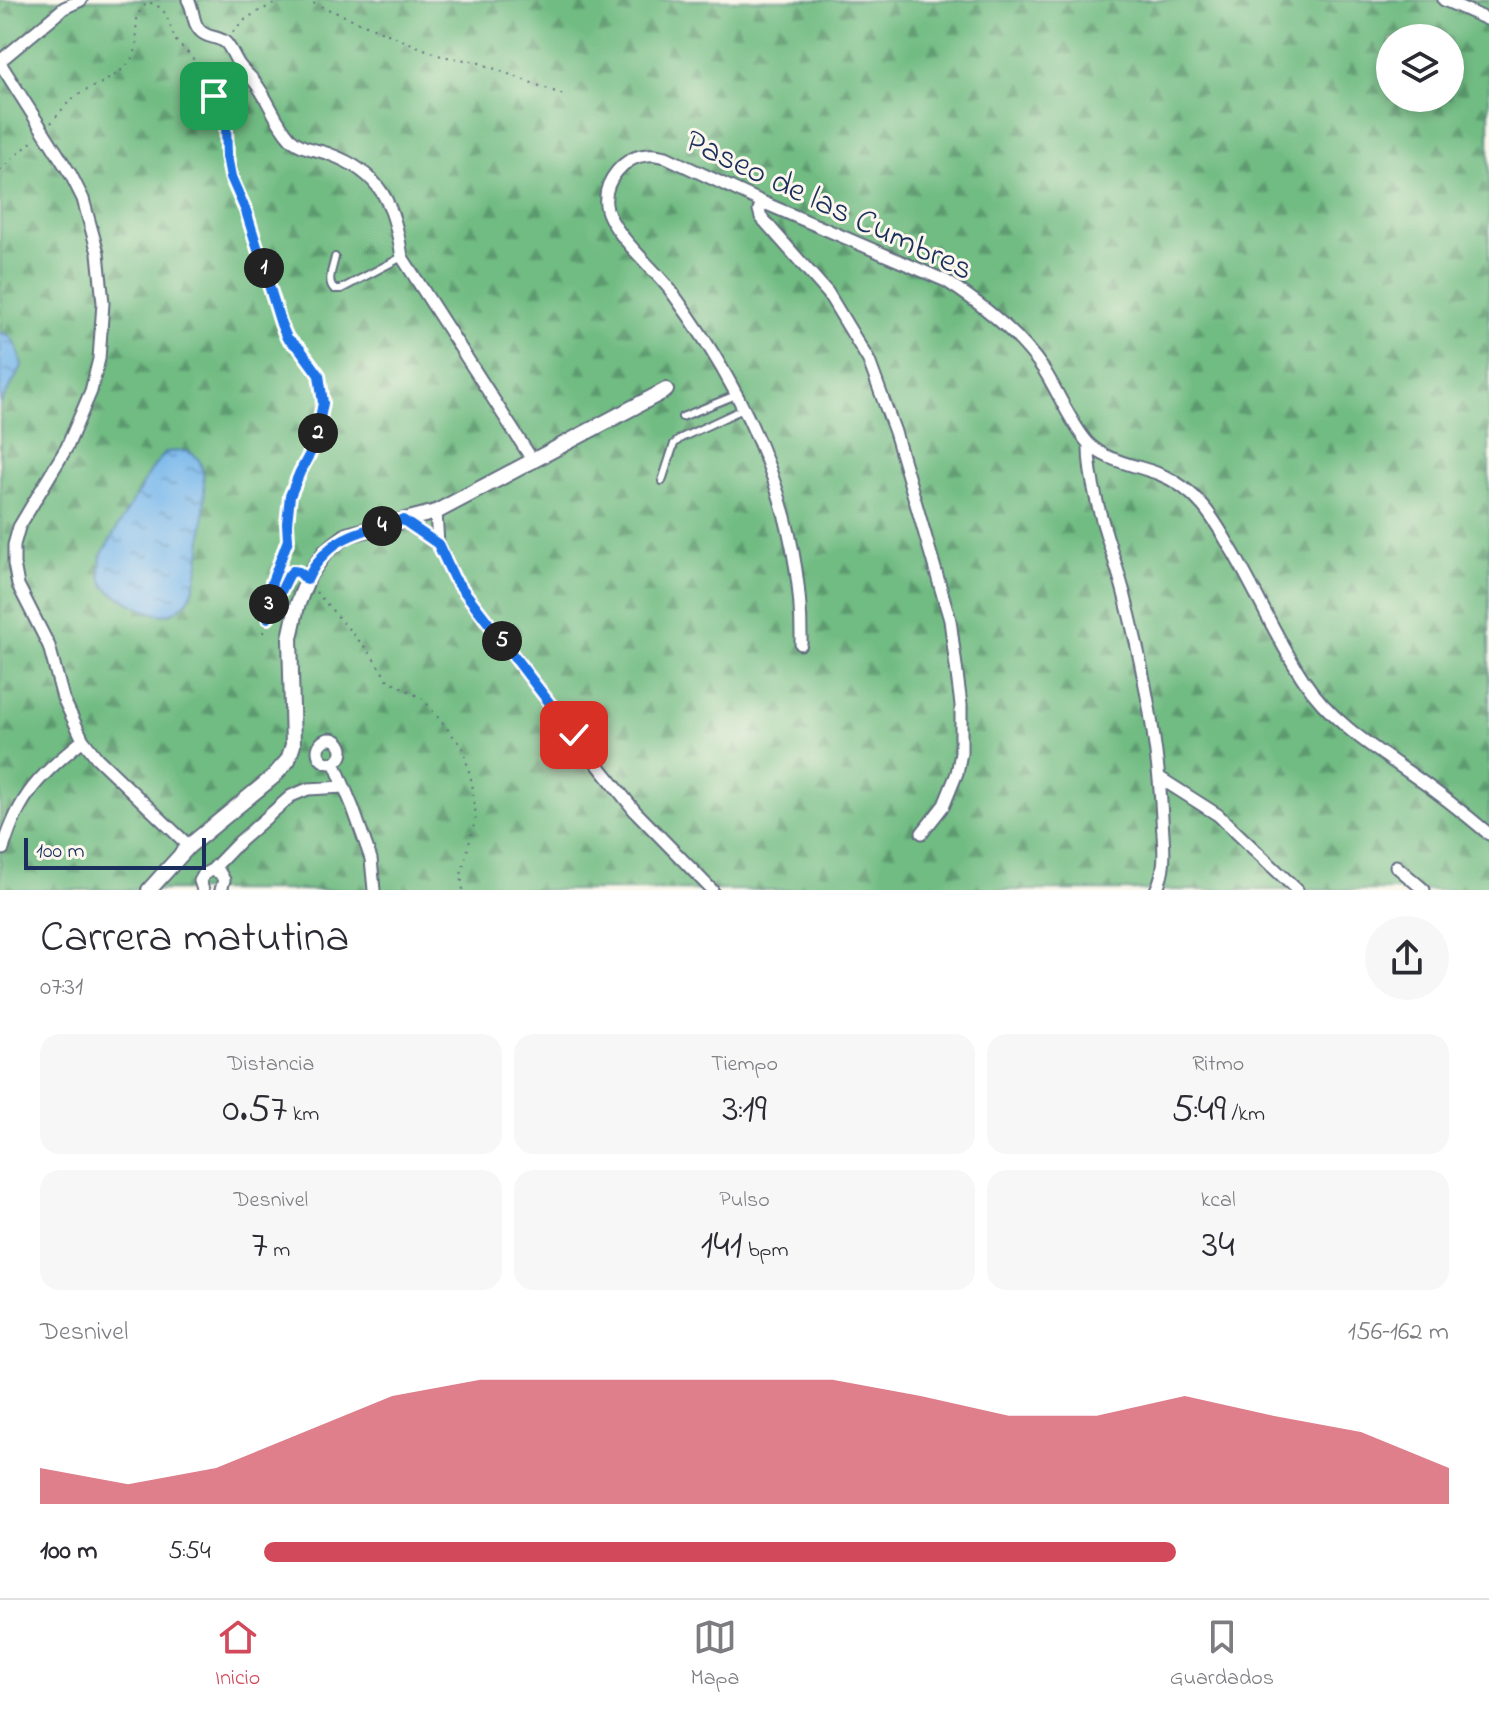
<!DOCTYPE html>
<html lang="es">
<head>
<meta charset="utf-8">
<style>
  :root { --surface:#fff; --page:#f7f7f7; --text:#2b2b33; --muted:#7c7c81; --line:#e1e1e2; --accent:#d1495b }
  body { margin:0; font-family:"Indie Flower",sans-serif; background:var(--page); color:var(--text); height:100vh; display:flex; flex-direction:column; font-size:30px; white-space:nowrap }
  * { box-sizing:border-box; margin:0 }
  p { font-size:26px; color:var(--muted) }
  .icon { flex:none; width:44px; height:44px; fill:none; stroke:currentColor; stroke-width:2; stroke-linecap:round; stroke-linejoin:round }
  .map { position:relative; height:890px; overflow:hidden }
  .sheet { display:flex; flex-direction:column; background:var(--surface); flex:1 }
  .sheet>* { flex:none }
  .tools { position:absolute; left:1376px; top:24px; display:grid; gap:16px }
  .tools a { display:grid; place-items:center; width:88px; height:88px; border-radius:50%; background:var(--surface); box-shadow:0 4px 12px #0003; font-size:40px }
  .scale { position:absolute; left:24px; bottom:20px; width:182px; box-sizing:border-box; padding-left:8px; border:4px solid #1b2f5e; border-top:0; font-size:22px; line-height:28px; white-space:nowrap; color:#1b2f5e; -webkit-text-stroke:6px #fbf7ec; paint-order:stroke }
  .pin { position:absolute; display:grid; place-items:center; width:68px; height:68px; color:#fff; margin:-34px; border-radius:16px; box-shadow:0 4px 12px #0006 }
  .km { position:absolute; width:40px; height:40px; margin:-20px; border-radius:50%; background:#222; color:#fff; font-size:22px; line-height:40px; text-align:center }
  .round { display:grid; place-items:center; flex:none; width:84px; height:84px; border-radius:42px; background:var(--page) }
  .headline { display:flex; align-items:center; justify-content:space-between; height:136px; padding:0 40px }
  h1 { font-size:44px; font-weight:600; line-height:60px }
  .metrics { display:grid; grid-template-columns:repeat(3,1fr); gap:12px; height:136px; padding:8px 40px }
  .metrics div { display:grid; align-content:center; border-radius:20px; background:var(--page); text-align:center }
  .metrics b { font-size:40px; font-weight:600 }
  .metrics small { font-size:22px; font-weight:400 }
  .metrics p { font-size:22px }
  .chart { height:224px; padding:16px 40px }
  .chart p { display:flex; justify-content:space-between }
  .chart svg { width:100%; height:144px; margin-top:8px; fill:var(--accent); opacity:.7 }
  ul { padding:0 40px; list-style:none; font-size:26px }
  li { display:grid; grid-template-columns:128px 96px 1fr; align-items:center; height:60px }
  li i { height:20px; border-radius:10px; background:var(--accent) }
  .menu { display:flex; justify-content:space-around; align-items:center; height:112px; border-top:2px solid var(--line); background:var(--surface); font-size:22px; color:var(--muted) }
  .menu a { display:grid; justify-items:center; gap:4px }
  .menu .active { color:var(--accent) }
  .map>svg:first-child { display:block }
  .forest { fill:url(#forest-firs); stroke:#467670; stroke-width:2; fill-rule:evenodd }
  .water { fill:url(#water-ripples); stroke:#4a74a5; stroke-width:2 }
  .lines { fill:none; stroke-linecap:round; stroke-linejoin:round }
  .service-casing { stroke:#636d7f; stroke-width:10 }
  .minor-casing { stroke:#636d7f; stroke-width:15 }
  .tertiary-casing { stroke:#636d7f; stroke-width:18 }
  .path { stroke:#636d7f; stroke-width:2; stroke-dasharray:2 6; stroke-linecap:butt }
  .service { stroke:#fff; stroke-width:6 }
  .minor { stroke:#fff; stroke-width:11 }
  .tertiary { stroke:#fff; stroke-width:14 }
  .route-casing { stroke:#fff; stroke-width:16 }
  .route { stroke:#1a73e8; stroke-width:10 }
  .labels { text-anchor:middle; stroke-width:6; stroke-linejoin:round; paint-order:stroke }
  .street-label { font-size:34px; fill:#1b2f5e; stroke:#fbf7ec }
</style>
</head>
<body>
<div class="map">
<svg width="1489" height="890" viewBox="0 0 1489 890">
  <defs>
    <pattern id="forest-firs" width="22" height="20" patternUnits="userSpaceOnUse" patternTransform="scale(2)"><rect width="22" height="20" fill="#71bc83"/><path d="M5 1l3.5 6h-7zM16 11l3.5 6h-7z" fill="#5c996e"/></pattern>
    <pattern id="water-ripples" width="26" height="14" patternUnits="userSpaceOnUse" patternTransform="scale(2)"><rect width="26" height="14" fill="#78b8ec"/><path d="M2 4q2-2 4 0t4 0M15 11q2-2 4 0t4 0" fill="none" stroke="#6296c2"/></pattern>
  </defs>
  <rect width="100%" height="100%" fill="#fbf7ec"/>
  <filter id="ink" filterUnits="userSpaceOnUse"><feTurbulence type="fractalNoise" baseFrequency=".0125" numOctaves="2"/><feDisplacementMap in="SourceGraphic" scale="16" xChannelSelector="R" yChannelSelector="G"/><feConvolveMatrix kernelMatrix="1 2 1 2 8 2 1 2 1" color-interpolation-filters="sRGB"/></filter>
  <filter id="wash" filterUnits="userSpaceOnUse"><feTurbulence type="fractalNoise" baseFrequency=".006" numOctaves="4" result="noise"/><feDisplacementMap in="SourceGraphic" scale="32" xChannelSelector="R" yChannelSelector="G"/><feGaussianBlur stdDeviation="1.8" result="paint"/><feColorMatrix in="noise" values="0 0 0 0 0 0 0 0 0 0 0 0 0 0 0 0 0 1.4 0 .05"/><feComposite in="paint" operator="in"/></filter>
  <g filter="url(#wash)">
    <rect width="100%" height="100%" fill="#eadfbc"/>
    <path class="forest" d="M 0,0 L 1489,0 L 1489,890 L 0,890 ZM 1390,38 L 1450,38 L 1450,98 L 1390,98 Z"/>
    <path class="water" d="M 0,332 C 17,336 18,351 22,366 L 0,405 Z
      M 186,451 C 192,453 197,456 200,462 C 210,486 201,571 191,595 C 187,603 176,612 168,614 C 152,617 130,603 116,595 C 99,586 98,572 102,554 L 151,470 L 166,452 Z"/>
  </g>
  <g filter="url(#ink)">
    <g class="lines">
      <g class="service-casing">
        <path id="service" d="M 335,257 C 333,268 326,281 334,289 L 341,289 L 402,257
          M 682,417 L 736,395
          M 662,481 L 674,444 L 681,438 L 743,409"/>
      </g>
      <g class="minor-casing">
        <path id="minor" d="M 188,0 C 194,9 192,20 198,28 C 204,38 217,36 225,42 C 230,46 234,57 238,63 C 242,70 249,75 254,81 C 268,98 275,122 290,138 C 301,149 316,149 329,154 C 382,173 394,205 402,257 L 533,461
          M 1444,0 L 1489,20
          M 0,61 L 64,8 L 81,0
          M 0,63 L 71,175 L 83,199 L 98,253 L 103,303 L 99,359 L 91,391 L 67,447 L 19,527 L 14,545 L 14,564 L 18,585 L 49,646 L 63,698 L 83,740 L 97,758 L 189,846
          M 762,202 L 759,210 L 761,217 L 828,293 L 869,361 L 895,432 L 950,620 L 961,705 L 961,753 L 957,773 L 944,805 L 922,833
          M 1089,444 C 1088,491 1112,547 1124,593 C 1143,666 1158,743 1162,818 C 1163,843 1168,866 1156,890
          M 436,512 L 438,544 L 454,578 L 574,735 L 635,811 L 712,890
          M 403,520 L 438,544
          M 801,644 C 803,514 747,394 671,291 C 655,269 609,231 606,205 C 603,181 624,156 648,155 C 654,154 660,156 666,157 L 762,202 L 946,281 C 983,305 1019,333 1044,370 C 1058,392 1071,424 1088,443 C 1106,462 1137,465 1159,474 C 1177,481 1191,492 1203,506 C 1215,520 1224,537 1233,552 C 1257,593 1277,640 1303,679 C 1329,719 1369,745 1407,771 C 1436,791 1463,812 1489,834
          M318 751a12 12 0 1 1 24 0a12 12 0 1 1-24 0Z
          M 334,762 L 353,808 L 371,859 L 374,890
          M 1160,778 L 1218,815 L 1297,890
          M 3,849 C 19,795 40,775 83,740
          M 1396,866 L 1424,890
          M 212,870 L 220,873 L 224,880 L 221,890
          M 203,890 L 200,881 L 204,874 L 212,870 L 240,841 L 291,796 L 308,789 L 344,787"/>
      </g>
      <g class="tertiary-casing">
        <path id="tertiary" d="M 149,890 L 189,846 L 273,777 L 288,760 L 293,745 L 290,638 L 297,606 L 309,575 L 326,551 L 347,535 L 436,512 L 666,390"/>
      </g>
      <path class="path" d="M 306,0 L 441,56 L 477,62 L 566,96
        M 233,32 C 246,15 266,7 286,0
        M 51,123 C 59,114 66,103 76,96 C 96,84 118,79 132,58 C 144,40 126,17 149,2 L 159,7 L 166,14 L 175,40 L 191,56 L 197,64 L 203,84 L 220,104 L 226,125 L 227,156 L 231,177 L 246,211 L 281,324 L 287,338 L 300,349 L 319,375 L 323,403 L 315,444 L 300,472 L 290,496 L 287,523 L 288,540 L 272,582 L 269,612 L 263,633
        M 0,170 L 35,139
        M 316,592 L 369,652 L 387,679 L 423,699 L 463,748 L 472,783 L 476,817 L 461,875 L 463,890
        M 270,613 L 289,575 L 295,572"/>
      <use href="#service" class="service"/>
      <use href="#minor" class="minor"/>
      <use href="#tertiary" class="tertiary"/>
    </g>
  </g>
  <g class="lines" filter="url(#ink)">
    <g class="route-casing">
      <path id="route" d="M 214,96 L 220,104 L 226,125 L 227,156 L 231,177 L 246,211 L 281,324 L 287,338 L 300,349 L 319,375 L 323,403 L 315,444 L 300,472 L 290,496 L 287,523 L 288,540 L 272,582 L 268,618 L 289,575 L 293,571 L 299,572 L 307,580 C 329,534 360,532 403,520 L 438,544 L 454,578 L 574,735"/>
    </g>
    <use href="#route" class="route"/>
  </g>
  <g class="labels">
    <g class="street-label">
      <text transform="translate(830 203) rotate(25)" y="12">Paseo de las Cumbres</text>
    </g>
  </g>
</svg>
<div class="tools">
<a><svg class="icon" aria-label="layers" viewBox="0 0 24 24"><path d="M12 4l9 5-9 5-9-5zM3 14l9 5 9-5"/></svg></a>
</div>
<div class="scale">100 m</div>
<div class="pin" style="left:214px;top:96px;background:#1e9e55"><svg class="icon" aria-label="arrive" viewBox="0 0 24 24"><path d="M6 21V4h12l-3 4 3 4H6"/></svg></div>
<div class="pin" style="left:574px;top:735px;background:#d93025"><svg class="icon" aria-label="check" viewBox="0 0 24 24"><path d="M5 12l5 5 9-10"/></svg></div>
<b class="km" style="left:264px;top:268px">1</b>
<b class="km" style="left:318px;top:433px">2</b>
<b class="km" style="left:269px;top:604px">3</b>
<b class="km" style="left:382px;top:526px">4</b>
<b class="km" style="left:502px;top:641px">5</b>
</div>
<section class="sheet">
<div class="headline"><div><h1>Carrera matutina</h1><p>07:31</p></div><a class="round"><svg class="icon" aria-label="share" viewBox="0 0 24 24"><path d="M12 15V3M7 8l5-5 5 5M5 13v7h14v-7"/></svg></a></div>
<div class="metrics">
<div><p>Distancia</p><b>0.57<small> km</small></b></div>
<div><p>Tiempo</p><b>3:19</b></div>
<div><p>Ritmo</p><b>5:49<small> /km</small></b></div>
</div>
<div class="metrics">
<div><p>Desnivel</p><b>7<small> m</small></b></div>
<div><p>Pulso</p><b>141<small> bpm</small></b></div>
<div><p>kcal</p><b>34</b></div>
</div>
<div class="chart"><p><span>Desnivel</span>156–162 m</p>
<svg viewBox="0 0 160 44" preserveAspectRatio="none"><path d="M0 44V33L10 38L20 33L30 22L40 11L50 6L60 6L70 6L80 6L90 6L100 11L110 17L120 17L130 11L140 17L150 22L160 33V44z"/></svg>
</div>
<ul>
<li><b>100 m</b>5:54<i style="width:77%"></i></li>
</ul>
</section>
<nav class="menu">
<a class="active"><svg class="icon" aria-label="home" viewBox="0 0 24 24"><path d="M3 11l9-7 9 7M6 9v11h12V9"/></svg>Inicio</a>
<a><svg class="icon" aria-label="map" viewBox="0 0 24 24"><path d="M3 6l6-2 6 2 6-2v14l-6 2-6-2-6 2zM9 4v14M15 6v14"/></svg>Mapa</a>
<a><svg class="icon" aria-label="saved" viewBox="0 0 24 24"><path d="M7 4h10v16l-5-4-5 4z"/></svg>Guardados</a>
</nav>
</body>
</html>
